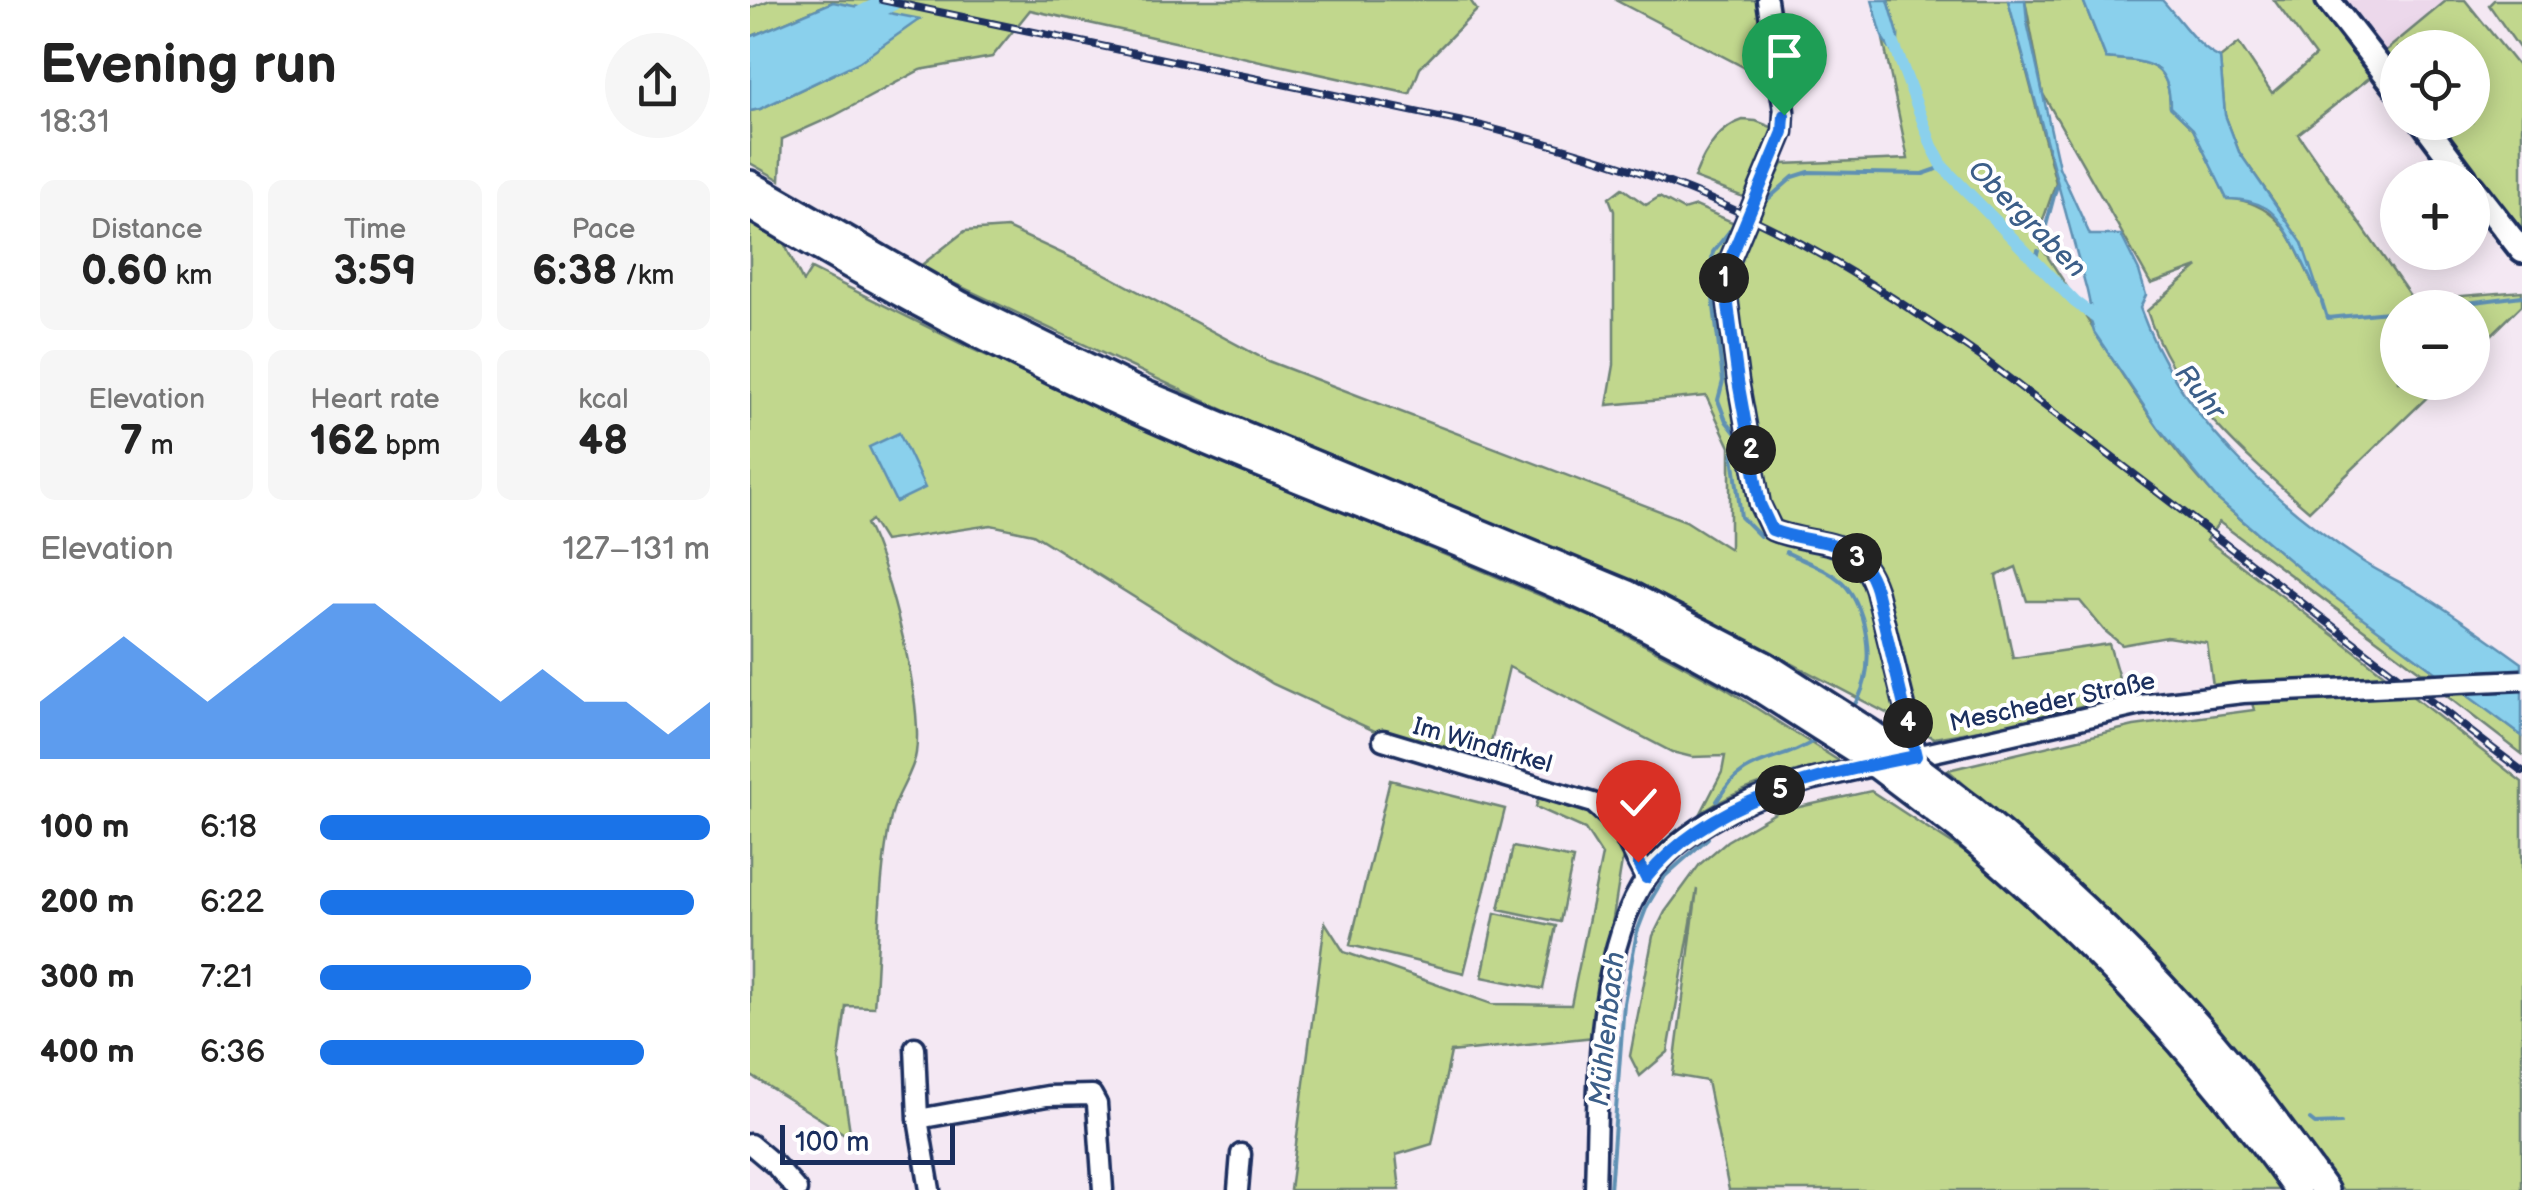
<!DOCTYPE html>
<html lang="en">
<head>
<meta charset="utf-8">
<style>
  :root { --surface:#fff; --page:#f6f6f6; --text:#222; --muted:#767676; --accent:#1a73e8 }
  body { margin:0; font-family:"Balsamiq Sans",sans-serif; background:var(--page); color:var(--text); height:100vh; display:flex; flex-direction:column; font-size:38px; white-space:nowrap }
  * { box-sizing:border-box; margin:0 }
  p { font-size:32px; color:var(--muted) }
  .icon { flex:none; width:55px; height:55px; fill:none; stroke:currentColor; stroke-width:2; stroke-linecap:round; stroke-linejoin:round }
  .map { position:relative; flex:1; overflow:hidden }
  .side { display:flex; flex-direction:column; background:var(--surface); width:750px }
  .side>* { flex:none }
  .buttons { position:absolute; left:1630px; top:30px; display:grid; gap:20px }
  .buttons a { display:grid; place-items:center; width:110px; height:110px; border-radius:50%; background:var(--surface); box-shadow:0 5px 25px #0003; font-size:50px }
  .scale { position:absolute; left:30px; bottom:25px; width:175px; box-sizing:border-box; padding-left:10px; border:5px solid #1b2f5e; border-top:0; font-size:28px; line-height:35px; white-space:nowrap; color:#1b2f5e; -webkit-text-stroke:8px #fff; paint-order:stroke }
  .pin { position:absolute; display:grid; place-items:center; width:85px; height:85px; color:#fff; margin:-102px -42px; border-radius:50% 50% 50% 0; rotate:-45deg; box-shadow:0 0 10px #0007 }
  .pin .icon { rotate:45deg }
  .km { position:absolute; width:50px; height:50px; margin:-25px; border-radius:50%; background:#222; color:#fff; font-size:28px; line-height:50px; text-align:center }
  .round { display:grid; place-items:center; flex:none; width:105px; height:105px; border-radius:52px; background:var(--page) }
  .summary { display:flex; align-items:center; justify-content:space-between; height:170px; padding:0 40px }
  h1 { font-size:55px; font-weight:800; line-height:75px }
  .figures { display:grid; grid-template-columns:repeat(3,1fr); gap:15px; height:170px; padding:10px 40px }
  .figures div { display:grid; align-content:center; border-radius:15px; background:var(--page); text-align:center }
  .figures b { font-size:42px; font-weight:800 }
  .figures small { font-size:28px; font-weight:400 }
  .figures p { font-size:28px }
  .chart { height:280px; padding:20px 40px }
  .chart p { display:flex; justify-content:space-between }
  .chart svg { width:100%; height:180px; margin-top:10px; fill:var(--accent); opacity:.7 }
  ul { padding:0 40px; list-style:none; font-size:32px }
  li { display:grid; grid-template-columns:160px 120px 1fr; align-items:center; height:75px }
  li i { height:25px; border-radius:12px; background:var(--accent) }
  main { display:flex; flex:1; min-height:0 }
  .map>svg:first-child { display:block }
  .built { fill:#ecd8eb }
  .green { fill:#c1d78d; stroke:#6e8376; stroke-width:2.5; fill-rule:evenodd }
  .water { fill:#8ad0ec; stroke:#5e90b3; stroke-width:2.5 }
  .lines { fill:none; stroke-linecap:round; stroke-linejoin:round }
  .stream { stroke:#5e90b3; stroke-width:4 }
  .canal { stroke:#8ad0ec; stroke-width:12 }
  .river { stroke:#8ad0ec; stroke-width:20 }
  .minor-casing { stroke:#1b2f5e; stroke-width:25 }
  .major-casing { stroke:#1b2f5e; stroke-width:30 }
  .highway-casing { stroke:#1b2f5e; stroke-width:32 }
  .minor { stroke:#fff; stroke-width:18 }
  .major { stroke:#fff; stroke-width:22 }
  .highway { stroke:#fff; stroke-width:25 }
  .rail-casing { stroke:#1b2f5e; stroke-width:8 }
  .rail { stroke:#fff; stroke-width:4; stroke-dasharray:11; stroke-linecap:butt }
  .minor-bridge-casing { stroke:#1b2f5e; stroke-width:25; stroke-linecap:butt }
  .highway-bridge-casing { stroke:#1b2f5e; stroke-width:32; stroke-linecap:butt }
  .minor-bridge { stroke:#fff; stroke-width:18 }
  .highway-bridge { stroke:#fff; stroke-width:25 }
  .route-casing { stroke:#fff; stroke-width:20 }
  .route { stroke:#1a73e8; stroke-width:12 }
  .labels { text-anchor:middle; stroke-width:8; stroke-linejoin:round; paint-order:stroke }
  .street-label { font-size:25px; fill:#1b2f5e; stroke:#fff }
  .water-label { font-size:28px; font-style:italic; fill:#3c5f89; stroke:#fff }
</style>
</head>
<body>
<main>
<section class="side">
<div class="summary"><div><h1>Evening run</h1><p>18:31</p></div><a class="round"><svg class="icon" aria-label="share" viewBox="0 0 24 24"><path d="M12 15V3M7 8l5-5 5 5M5 13v7h14v-7"/></svg></a></div>
<div class="figures">
<div><p>Distance</p><b>0.60<small> km</small></b></div>
<div><p>Time</p><b>3:59</b></div>
<div><p>Pace</p><b>6:38<small> /km</small></b></div>
</div>
<div class="figures">
<div><p>Elevation</p><b>7<small> m</small></b></div>
<div><p>Heart rate</p><b>162<small> bpm</small></b></div>
<div><p>kcal</p><b>48</b></div>
</div>
<div class="chart"><p><span>Elevation</span>127–131 m</p>
<svg viewBox="0 0 160 44" preserveAspectRatio="none"><path d="M0 44V30L10 22L20 14L30 22L40 30L50 22L60 14L70 6L80 6L90 14L100 22L110 30L120 22L130 30L140 30L150 38L160 30V44z"/></svg>
</div>
<ul>
<li><b>100 m</b>6:18<i style="width:100%"></i></li>
<li><b>200 m</b>6:22<i style="width:96%"></i></li>
<li><b>300 m</b>7:21<i style="width:54%"></i></li>
<li><b>400 m</b>6:36<i style="width:83%"></i></li>
</ul>
</section>
<div class="map">
<svg width="1772" height="1190" viewBox="0 0 1772 1190">
  <rect width="100%" height="100%" fill="#f4e8f3"/>
  <filter id="ink" filterUnits="userSpaceOnUse"><feTurbulence type="fractalNoise" baseFrequency=".01" numOctaves="2"/><feDisplacementMap in="SourceGraphic" scale="20" xChannelSelector="R" yChannelSelector="G"/><feConvolveMatrix kernelMatrix="1 2 1 2 8 2 1 2 1" color-interpolation-filters="sRGB"/></filter>
  <g filter="url(#ink)">
    <path class="built" d="M 1592,0 L 1697,0 L 1633,53 Z"/>
    <path class="green" d="M 20,0 L 720,0 L 727,10 L 670,68 L 660,94 L 280,10 L 242,57 L 170,70 L 84,116 L 32,139 L 30,180 L 0,163 L 0,111 L 10,109 L 109,62 L 83,2 L 0,37 L 0,8 Z
      M 865,0 L 1006,0 L 1020,71 L 1011,76 Z
      M 1138,0 L 1258,0 L 1306,183 L 1288,234 L 1278,227 C 1340,317 1390,418 1466,497 C 1481,513 1501,527 1518,542 C 1573,588 1630,630 1688,673 L 1671,672 L 1469,522 L 1457,540 L 1597,645 L 1772,782 L 1772,1190 L 1592,1190 L 1444,999 L 1368,921 L 1198,770 L 1384,726 L 1504,710 L 1496,682 L 1463,686 L 1457,643 L 1417,637 L 1372,645 L 1354,630 L 1330,601 L 1277,601 L 1266,567 L 1246,576 L 1263,658 L 1359,644 L 1374,695 L 1258,725 L 1184,738 L 892,585 L 482,414 L 169,267 L 215,231 L 257,228 L 346,269 L 518,361 L 936,521 L 980,549 L 980,447 L 956,396 L 857,405 L 864,365 L 864,211 L 859,198 L 872,188 L 896,205 L 909,197 L 933,210 L 946,206 L 989,225 L 979,277 L 985,260 L 1033,164 L 1158,159 L 1133,39 L 1147,59 L 1148,34 ZM 1125,609 L 1156,687 L 1138,681 Z
      M 1275,0 L 1333,0 L 1356,58 C 1394,62 1420,59 1420,107 L 1443,129 L 1477,198 C 1536,203 1544,248 1568,294 L 1534,216 L 1489,152 L 1475,115 L 1470,58 L 1489,43 L 1522,93 L 1565,56 L 1524,0 L 1566,0 L 1623,75 L 1548,134 L 1663,300 L 1772,291 L 1772,305 L 1723,353 L 1722,308 L 1648,308 L 1648,382 L 1692,383 L 1559,511 C 1494,455 1423,394 1397,311 L 1448,267 L 1401,284 L 1293,94 Z
      M 1697,0 L 1715,0 L 1772,71 L 1772,233 L 1686,123 L 1722,122 L 1722,48 L 1648,48 L 1647,72 L 1633,53 Z
      M 1744,0 L 1772,0 L 1772,52 L 1739,5 Z
      M 993,120 L 1006,121 L 1029,130 L 1001,200 L 944,178 C 953,154 967,128 993,120 Z
      M 0,221 L 33,241 L 53,282 L 61,269 L 222,349 L 542,490 L 846,619 L 975,688 L 1089,761 C 1040,773 994,785 951,813 L 972,772 L 975,756 L 942,757 L 922,752 L 759,667 L 735,768 L 629,733 L 523,684 L 283,534 L 241,525 L 134,541 L 121,520 L 116,524 C 140,571 173,701 166,753 C 163,775 145,795 141,817 C 128,878 129,944 124,1007 L 96,1006 L 89,1059 L 101,1138 L 0,1075 Z
      M 1714,692 L 1772,736 L 1772,754 L 1693,693 Z
      M 640,780 L 755,809 L 714,973 L 600,945 Z
      M 1121,791 L 1239,868 L 1337,958 L 1432,1064 L 1532,1190 L 979,1190 L 957,1081 L 923,1075 L 947,889 L 918,1052 L 890,1076 L 880,1056 L 903,936 L 915,912 L 950,864 L 977,841 L 1027,812 Z
      M 790,793 C 837,808 845,809 874,849 L 844,1037 L 701,1052 L 682,1144 L 646,1155 L 650,1190 L 540,1190 L 575,922 L 594,952 L 742,1004 L 821,1005 L 852,855 L 835,829 L 786,807 Z
      M 763,847 L 823,859 L 810,922 L 749,909 Z
      M 745,913 L 806,926 L 793,989 L 732,977 Z"/>
    <path class="water" d="M 1122,0 L 1138,0 L 1148,34 L 1148,61 L 1133,39 Z
      M 1258,0 L 1275,0 L 1277,22 L 1309,167 L 1340,235 L 1371,235 L 1389,271 L 1396,295 L 1390,308 C 1428,414 1519,499 1612,561 C 1635,576 1661,586 1684,602 C 1714,621 1743,642 1772,663 L 1772,736 L 1571,587 L 1466,498 L 1408,427 L 1344,332 L 1337,306 L 1340,305 L 1337,291 Z
      M 1333,0 L 1412,0 C 1430,19 1447,48 1470,58 L 1475,115 L 1489,152 L 1552,243 L 1572,302 C 1559,278 1539,222 1516,208 C 1504,201 1490,199 1477,199 L 1443,129 L 1420,107 C 1420,59 1394,62 1356,58 Z
      M 83,2 L 170,19 L 109,62 L 10,109 L 0,111 L 0,37 Z
      M 149,433 L 175,488 L 146,502 L 119,447 Z"/>
    <g class="lines">
      <path class="stream" d="M 1017,200 L 1043,177 L 1059,172 L 1173,174 L 1193,167
        M 986,223 L 963,252 L 960,273 L 973,381 L 968,400 L 976,421 L 987,435 L 983,455 L 991,517 L 1010,536
        M 1294,233 L 1307,185
        M 1285,261 L 1288,251
        M 1572,302 L 1577,318 L 1648,311
        M 1677,308 L 1772,296
        M 1036,552 C 1055,562 1076,568 1092,582 C 1120,609 1128,679 1101,709
        M 967,801 C 995,752 1029,766 1068,738
        M 1560,1120 L 1565,1124 L 1591,1123
        M 860,1190 L 874,1003 L 887,932 L 897,906 L 915,876 L 958,838"/>
      <path class="canal" d="M 1144,44 L 1182,146 L 1193,167 L 1325,302 L 1352,322"/>
      <path class="river" d="M 100,22 L 143,0"/>
      <g class="minor-casing">
        <path id="minor" d="M 1017,0 L 1034,111 L 1033,132 L 974,274 L 988,381 L 1010,505 L 1022,530 C 1066,548 1107,532 1126,590 L 1167,756
          M 633,740 L 843,803 L 869,826 L 896,879
          M 165,1047 L 168,1119 L 180,1190
          M 168,1119 L 297,1096 L 342,1095 L 347,1104 L 353,1190
          M 0,1144 L 25,1165 L 47,1190
          M 488,1190 L 491,1154
          M 845,1190 C 848,1100 844,950 898,876 C 936,824 1001,798 1060,780 L 1391,705 L 1493,693 L 1602,688"/>
      </g>
      <g class="major-casing">
        <path id="major" d="M 1578,0 L 1648,90
          M 1673,122 L 1715,178
          M 1722,187 L 1772,251"/>
      </g>
      <g class="highway-casing">
        <path id="highway" d="M 0,184 L 211,305 L 381,388 L 878,594 L 1015,665
          M 0,206 C 145,295 295,372 451,439 C 590,498 733,549 870,614 C 915,636 959,661 1004,685
          M 1222,809 C 1316,888 1405,971 1483,1067 C 1515,1107 1545,1149 1575,1190
          M 1208,827 C 1337,934 1450,1053 1547,1190"/>
      </g>
      <use href="#minor" class="minor"/>
      <use href="#major" class="major"/>
      <use href="#highway" class="highway"/>
      <g class="rail-casing">
        <path id="rail" d="M 132,0 L 732,126 C 824,150 916,176 1001,218 C 1083,257 1157,306 1231,357 L 1772,771"/>
      </g>
      <use href="#rail" class="rail"/>
      <g class="minor-bridge-casing">
        <path id="minor-bridge" d="M 1602,688 L 1772,680"/>
      </g>
      <g class="highway-bridge-casing">
        <path id="highway-bridge" d="M 1015,665 L 1121,733 L 1222,809
          M 1004,685 L 1109,752 L 1208,827"/>
      </g>
      <use href="#minor-bridge" class="minor-bridge"/>
      <use href="#highway-bridge" class="highway-bridge"/>
    </g>
  </g>
  <g class="lines" filter="url(#ink)">
    <g class="route-casing">
      <path id="route" d="M 888,862 L 896,878 C 961,797 1070,775 1166,756 L 1126,590 C 1108,532 1065,547 1022,530 L 1010,504 L 988,381 L 974,274 L 1033,132 L 1034,115"/>
    </g>
    <use href="#route" class="route"/>
  </g>
  <g class="labels">
    <g class="street-label">
      <text transform="translate(1302 701) rotate(-12)" y="9">Mescheder Straße</text>
      <text transform="translate(733 744) rotate(16)" y="9">Im Windfirkel</text>
    </g>
    <g class="water-label">
      <text transform="translate(1278 218) rotate(45)" y="10">Obergraben</text>
      <text transform="translate(1451 391) rotate(51)" y="10">Ruhr</text>
      <text transform="translate(856 1029) rotate(-84)" y="10">Mühlenbach</text>
    </g>
  </g>
</svg>
<div class="buttons">
<a><svg class="icon" aria-label="locate" viewBox="0 0 24 24"><circle cx="12" cy="12" r="6"/><path d="M12 2v4M12 18v4M2 12h4M18 12h4"/></svg></a>
<a>+</a>
<a>−</a>
</div>
<div class="scale">100 m</div>
<div class="pin" style="left:1034px;top:115px;background:#1e9e55"><svg class="icon" aria-label="arrive" viewBox="0 0 24 24"><path d="M6 21V4h12l-3 4 3 4H6"/></svg></div>
<div class="pin" style="left:888px;top:862px;background:#d93025"><svg class="icon" aria-label="check" viewBox="0 0 24 24"><path d="M5 12l5 5 9-10"/></svg></div>
<b class="km" style="left:974px;top:278px">1</b>
<b class="km" style="left:1001px;top:450px">2</b>
<b class="km" style="left:1107px;top:558px">3</b>
<b class="km" style="left:1158px;top:723px">4</b>
<b class="km" style="left:1030px;top:790px">5</b>
</div>
</main>
</body>
</html>
